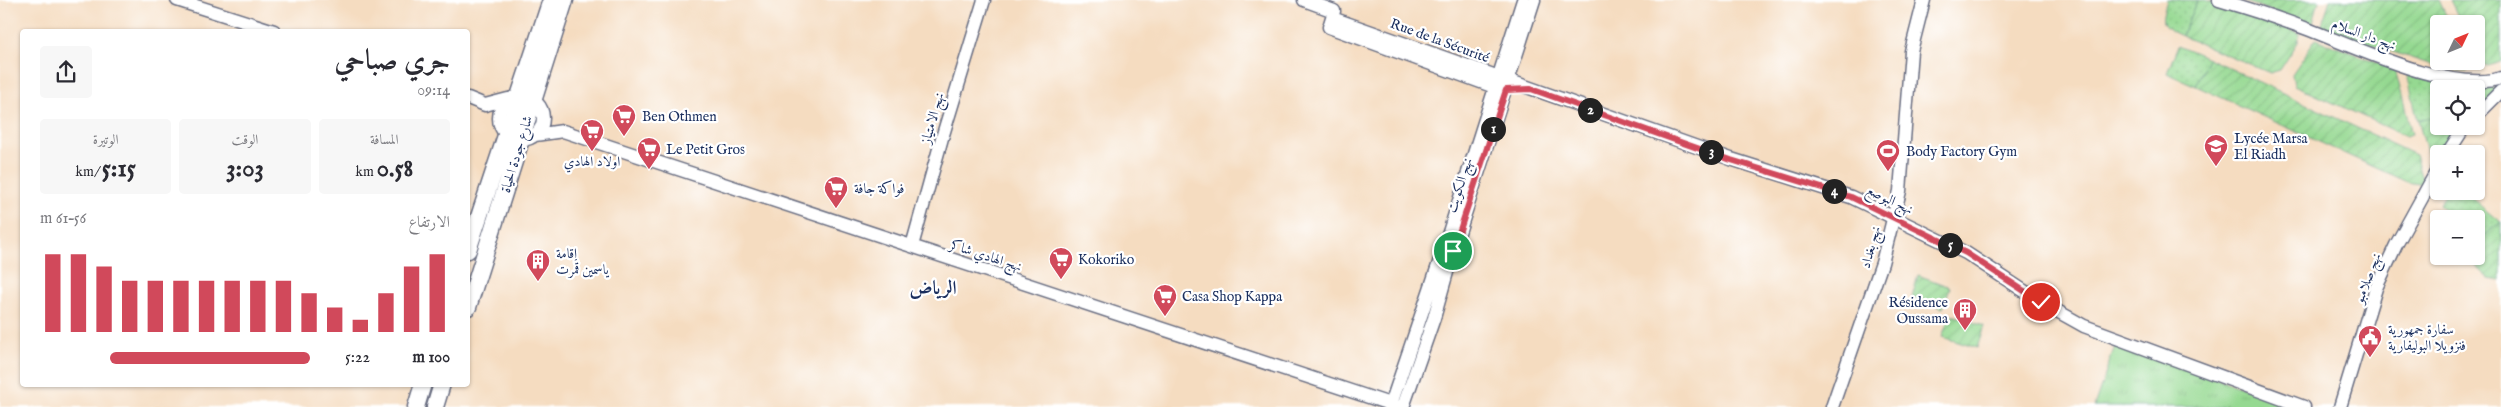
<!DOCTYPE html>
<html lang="ar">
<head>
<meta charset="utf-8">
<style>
  :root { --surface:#fff; --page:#f7f7f7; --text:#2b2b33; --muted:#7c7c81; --accent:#d1495b }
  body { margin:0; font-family:"IM FELL English",Amiri,serif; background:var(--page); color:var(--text); direction:rtl; height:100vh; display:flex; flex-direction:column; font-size:19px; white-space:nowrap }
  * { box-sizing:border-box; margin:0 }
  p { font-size:16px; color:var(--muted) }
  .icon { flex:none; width:28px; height:28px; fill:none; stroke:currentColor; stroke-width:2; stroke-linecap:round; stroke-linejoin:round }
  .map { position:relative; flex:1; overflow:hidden; direction:ltr }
  .panel { position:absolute; left:20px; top:29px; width:450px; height:358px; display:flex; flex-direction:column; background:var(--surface); border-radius:5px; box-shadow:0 1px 4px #0004; direction:rtl }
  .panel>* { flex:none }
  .needle { width:32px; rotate:47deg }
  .fabs { position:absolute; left:2430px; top:15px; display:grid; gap:10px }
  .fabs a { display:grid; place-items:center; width:55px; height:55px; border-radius:5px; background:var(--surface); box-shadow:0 1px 4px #0004; font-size:25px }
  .pin { position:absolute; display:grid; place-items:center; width:42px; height:42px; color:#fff; margin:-21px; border:2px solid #fff; border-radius:50%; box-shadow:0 1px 5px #0007 }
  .km { position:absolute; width:25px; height:25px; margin:-12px; border-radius:50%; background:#222; color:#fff; font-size:14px; line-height:25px; text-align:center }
  .round { display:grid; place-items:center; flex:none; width:52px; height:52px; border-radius:5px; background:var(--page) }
  .headline { display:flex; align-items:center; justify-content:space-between; height:85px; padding:0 20px }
  h1 { font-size:28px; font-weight:700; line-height:38px }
  .metrics { display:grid; grid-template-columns:repeat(3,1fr); gap:8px; height:85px; padding:5px 20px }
  .metrics div { display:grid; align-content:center; border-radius:5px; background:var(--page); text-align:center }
  .metrics b { font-size:25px; font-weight:700 }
  .metrics small { font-size:14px; font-weight:400 }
  .metrics p { font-size:14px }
  .chart { height:140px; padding:10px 20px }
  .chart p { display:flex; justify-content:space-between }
  .chart svg { width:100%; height:90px; margin-top:5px; stroke:var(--accent); stroke-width:6 }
  ul { padding:0 20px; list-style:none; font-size:16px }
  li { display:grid; grid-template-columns:80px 60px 1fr; align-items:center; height:38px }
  li i { height:12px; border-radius:6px; background:var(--accent) }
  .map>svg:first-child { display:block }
  .grass { fill:url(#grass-dots); stroke:#588478 }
  .park { fill:url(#park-tufts); stroke:#588478 }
  .garden { fill:url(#garden-furrows); stroke:#588478 }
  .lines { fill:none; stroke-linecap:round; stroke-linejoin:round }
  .secondary-casing { stroke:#676c80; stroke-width:15 }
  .highway-casing { stroke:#676c80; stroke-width:19 }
  .secondary { stroke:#fff; stroke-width:12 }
  .highway { stroke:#fff; stroke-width:16 }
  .route-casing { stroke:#fff; stroke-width:10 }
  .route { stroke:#d1495b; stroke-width:6 }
  .labels { text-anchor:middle; stroke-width:4.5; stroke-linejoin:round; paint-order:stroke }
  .street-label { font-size:14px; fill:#1b2f5e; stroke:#fff }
  .poi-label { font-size:14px; fill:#1b2f5e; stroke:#fff; text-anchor:start }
  .district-label { font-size:19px; font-weight:bold; fill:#1b2f5e; stroke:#fff }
</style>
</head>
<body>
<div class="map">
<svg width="2501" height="407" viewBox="0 0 2501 407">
  <defs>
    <pattern id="grass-dots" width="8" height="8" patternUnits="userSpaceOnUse" patternTransform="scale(1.25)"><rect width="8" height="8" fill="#95d991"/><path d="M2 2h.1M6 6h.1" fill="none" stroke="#80bb7f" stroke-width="1.8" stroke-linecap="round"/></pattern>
    <pattern id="park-tufts" width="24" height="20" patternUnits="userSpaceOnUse" patternTransform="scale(1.25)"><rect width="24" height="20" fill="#95d991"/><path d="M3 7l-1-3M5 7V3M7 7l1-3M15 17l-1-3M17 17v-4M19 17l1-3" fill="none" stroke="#80bb7f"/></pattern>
    <pattern id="garden-furrows" width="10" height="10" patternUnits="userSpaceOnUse" patternTransform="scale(1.25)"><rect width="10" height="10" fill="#95d991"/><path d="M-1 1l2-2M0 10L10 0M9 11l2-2" fill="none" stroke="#80bb7f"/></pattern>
  </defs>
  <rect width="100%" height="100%" fill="#fff"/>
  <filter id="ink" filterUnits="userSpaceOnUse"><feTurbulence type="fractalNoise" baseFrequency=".02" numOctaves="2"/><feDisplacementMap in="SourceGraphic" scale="10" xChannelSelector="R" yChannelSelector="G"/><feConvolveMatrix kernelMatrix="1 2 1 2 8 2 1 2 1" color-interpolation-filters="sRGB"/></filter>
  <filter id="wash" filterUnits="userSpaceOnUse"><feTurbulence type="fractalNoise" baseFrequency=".0096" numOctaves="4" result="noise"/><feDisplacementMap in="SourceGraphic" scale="20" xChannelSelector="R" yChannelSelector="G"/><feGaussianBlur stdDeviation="1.12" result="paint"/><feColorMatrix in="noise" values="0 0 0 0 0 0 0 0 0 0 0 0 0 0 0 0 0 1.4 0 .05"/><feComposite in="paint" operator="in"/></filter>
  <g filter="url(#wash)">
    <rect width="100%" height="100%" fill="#f5dcc0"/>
    <path class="grass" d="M 2167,0 L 2197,0 L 2182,36 C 2159,26 2160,23 2167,0 Z
      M 2178,45 L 2208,58 L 2196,86 L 2167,73 Z
      M 2407,74 L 2448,86 L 2448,89 L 2439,89 L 2439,115 L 2418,121 Z
      M 2462,87 L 2493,87 L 2496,92 L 2476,111 L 2476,89 Z
      M 2447,191 L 2464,191 L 2501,222 L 2482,238 L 2476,234 L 2476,219 L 2457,219 L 2439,205 Z"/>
    <path class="park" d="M 2115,346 L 2178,364 L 2297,407 L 2094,407 Z"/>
    <path class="garden" d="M 2197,0 L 2205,0 L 2299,33 L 2298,42 L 2280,70 L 2270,73 L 2182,36 Z
      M 2240,0 L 2319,0 L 2313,23 L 2309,24 Z
      M 2330,0 L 2439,0 L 2450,24 L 2439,24 L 2439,61 L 2467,61 L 2470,67 L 2467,71 L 2435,66 L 2324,29 L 2322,24 Z
      M 2450,0 L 2501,0 L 2501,62 L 2487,66 L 2478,62 L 2476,24 L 2462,24 Z
      M 2316,39 L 2395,69 L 2412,134 L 2406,136 L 2294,85 L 2292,74 Z
      M 2208,58 L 2415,155 L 2424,185 L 2407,182 L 2196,86 Z
      M 2439,115 L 2439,126 L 2458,126 L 2432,168 L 2418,121 Z
      M 2501,222 L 2501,281 L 2490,279 L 2465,256 L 2476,256 L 2476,243 Z
      M 1918,275 L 1950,287 L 1943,308 L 1912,298 Z
      M 1950,314 L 1984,326 L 1977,348 L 1942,337 Z"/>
  </g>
  <g filter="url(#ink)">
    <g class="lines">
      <g class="secondary-casing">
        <path id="secondary" d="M 177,0 L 274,31
          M 1304,0 L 1334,11 L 1329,27 L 1503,90
          M 2219,0 C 2250,9 2281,19 2310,30 C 2357,48 2454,94 2501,78
          M 1332,18 L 1731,159 L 1851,197 L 1966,253 L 2041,302 L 2084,326 L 2304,407
          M499 118a22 22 0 1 1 44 0a22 22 0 1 1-44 0Z
          M 468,98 L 485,105 L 508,99
          M 2476,116 L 2501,91
          M 535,135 L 563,131 L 1399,407
          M 2447,154 L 2465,126
          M 912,246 L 942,138 L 984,0
          M 1390,407 L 1444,248 L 1523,0
          M 1403,407 L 1434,318 L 1453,251 L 1534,0
          M 1832,407 L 1882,263 L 1900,191 L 1911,51 L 1924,0
          M 2340,407 L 2376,288 L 2396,245 L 2439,167"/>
      </g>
      <g class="highway-casing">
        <path id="highway" d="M 468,250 L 551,0
          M 468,307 L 565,0
          M 416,407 L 423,384
          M 435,407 L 442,384"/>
      </g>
      <use href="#secondary" class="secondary"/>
      <use href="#highway" class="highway"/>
    </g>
  </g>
  <g class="lines" filter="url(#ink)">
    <g class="route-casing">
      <path id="route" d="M 1453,251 L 1506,90 L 1531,89 L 1731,160 L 1851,197 L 1966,253 L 2041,302"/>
    </g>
    <use href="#route" class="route"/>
  </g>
  <defs>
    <g id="supermarket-pin" transform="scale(1.25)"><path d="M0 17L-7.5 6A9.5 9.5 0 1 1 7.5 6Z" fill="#d1495b" stroke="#fff"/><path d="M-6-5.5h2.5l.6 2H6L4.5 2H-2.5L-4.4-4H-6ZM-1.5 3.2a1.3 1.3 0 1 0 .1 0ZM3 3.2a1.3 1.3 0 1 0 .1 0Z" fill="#fff"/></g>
    <g id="university-pin" transform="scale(1.25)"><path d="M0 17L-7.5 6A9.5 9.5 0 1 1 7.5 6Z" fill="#d1495b" stroke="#fff"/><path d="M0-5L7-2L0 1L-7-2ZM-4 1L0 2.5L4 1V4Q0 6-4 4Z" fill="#fff"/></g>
    <g id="stadium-pin" transform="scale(1.25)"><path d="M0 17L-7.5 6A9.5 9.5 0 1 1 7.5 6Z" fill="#d1495b" stroke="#fff"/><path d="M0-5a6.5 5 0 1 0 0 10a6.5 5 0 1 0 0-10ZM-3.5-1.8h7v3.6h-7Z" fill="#fff"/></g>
    <g id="building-pin" transform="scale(1.25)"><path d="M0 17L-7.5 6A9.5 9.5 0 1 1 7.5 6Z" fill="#d1495b" stroke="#fff"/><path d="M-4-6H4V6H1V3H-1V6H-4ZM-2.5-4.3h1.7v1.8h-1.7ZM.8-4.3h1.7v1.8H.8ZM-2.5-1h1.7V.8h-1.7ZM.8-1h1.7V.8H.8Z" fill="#fff"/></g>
    <g id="civic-pin" transform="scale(1.25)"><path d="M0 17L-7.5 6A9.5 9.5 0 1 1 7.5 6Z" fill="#d1495b" stroke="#fff"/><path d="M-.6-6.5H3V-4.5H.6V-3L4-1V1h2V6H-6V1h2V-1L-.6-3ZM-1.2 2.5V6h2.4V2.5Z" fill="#fff"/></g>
  </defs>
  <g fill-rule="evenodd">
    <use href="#supermarket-pin" x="624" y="116"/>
    <use href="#supermarket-pin" x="592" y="131"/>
    <use href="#university-pin" x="2216" y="146"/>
    <use href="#supermarket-pin" x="649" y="149"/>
    <use href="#stadium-pin" x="1888" y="151"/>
    <use href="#supermarket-pin" x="836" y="188"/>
    <use href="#supermarket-pin" x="1061" y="259"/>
    <use href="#building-pin" x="538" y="261"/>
    <use href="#supermarket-pin" x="1165" y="296"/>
    <use href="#building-pin" x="1965" y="310"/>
    <use href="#civic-pin" x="2370" y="337"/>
  </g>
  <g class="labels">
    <g class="street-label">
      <text transform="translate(2364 34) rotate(20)" y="5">نهج دار السلام</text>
      <text transform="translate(1440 40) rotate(20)" y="5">Rue de la Sécurité</text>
      <text transform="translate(932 118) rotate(-74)" y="5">نهج الامتياز</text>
      <text transform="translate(516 154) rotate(-73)" y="5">شارع جودة الحياة</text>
      <text transform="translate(1459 185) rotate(-72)" y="5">نهج الكويت</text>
      <text transform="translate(1890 199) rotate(26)" y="5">نهج البوصع</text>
      <text transform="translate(1870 247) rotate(-75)" y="5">نهج بغداد</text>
      <text transform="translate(986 255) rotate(18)" y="5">نهج الهادي شاكر</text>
      <text transform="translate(2367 278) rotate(-69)" y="5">نهج صلامبو</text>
    </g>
    <g class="poi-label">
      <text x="642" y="121">Ben Othmen</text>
      <text x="2234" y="143">Lycée Marsa<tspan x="2234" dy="16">El Riadh</tspan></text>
      <text x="666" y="154">Le Petit Gros</text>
      <text x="1906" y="156">Body Factory Gym</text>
      <text x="592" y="166" text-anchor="middle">اولاد الهادي</text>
      <text x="854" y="193">فواكة جافة</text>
      <text x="556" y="258">إقامة<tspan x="556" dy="16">ياسمين قمرت</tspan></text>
      <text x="1078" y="264">Kokoriko</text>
      <text x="1182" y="301">Casa Shop Kappa</text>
      <text x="1948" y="307" text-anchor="end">Résidence<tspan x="1948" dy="16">Oussama</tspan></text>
      <text x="2388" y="334">سفارة جمهورية<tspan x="2388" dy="16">فنزويلا البوليفارية</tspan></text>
    </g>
    <g class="district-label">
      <text x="933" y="294">الرياض</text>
    </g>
  </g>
</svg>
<div class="fabs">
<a><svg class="needle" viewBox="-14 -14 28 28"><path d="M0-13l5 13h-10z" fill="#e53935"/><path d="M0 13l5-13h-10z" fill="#7c7c81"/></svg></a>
<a><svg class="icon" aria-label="locate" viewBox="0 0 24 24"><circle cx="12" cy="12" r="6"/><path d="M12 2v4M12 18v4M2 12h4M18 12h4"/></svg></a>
<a>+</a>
<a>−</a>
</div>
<div class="pin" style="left:1453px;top:251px;background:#1e9e55"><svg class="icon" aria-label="arrive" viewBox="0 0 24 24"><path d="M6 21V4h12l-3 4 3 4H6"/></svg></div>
<div class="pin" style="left:2041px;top:302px;background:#d93025"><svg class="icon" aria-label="check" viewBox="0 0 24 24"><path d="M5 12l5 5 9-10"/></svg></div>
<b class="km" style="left:1493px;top:129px">1</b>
<b class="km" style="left:1590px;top:110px">2</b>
<b class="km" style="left:1711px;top:152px">3</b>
<b class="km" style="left:1834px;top:191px">4</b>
<b class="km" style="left:1950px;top:245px">5</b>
<section class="panel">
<div class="headline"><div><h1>جري صباحي</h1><p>09:14</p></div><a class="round"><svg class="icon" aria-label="share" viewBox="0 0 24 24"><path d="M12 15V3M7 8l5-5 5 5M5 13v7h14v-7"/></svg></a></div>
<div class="metrics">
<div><p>المسافة</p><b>0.58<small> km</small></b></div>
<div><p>الوقت</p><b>3:03</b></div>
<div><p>الوتيرة</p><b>5:15<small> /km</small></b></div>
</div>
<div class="chart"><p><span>الارتفاع</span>56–61 m</p>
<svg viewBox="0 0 160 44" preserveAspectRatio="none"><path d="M5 44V6M15 44V6M25 44V12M35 44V19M45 44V19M55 44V19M65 44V19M75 44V19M85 44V19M95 44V19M105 44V25M115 44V32M125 44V38M135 44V25M145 44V12M155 44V6"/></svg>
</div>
<ul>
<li><b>100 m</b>5:22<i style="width:74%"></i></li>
</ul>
</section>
</div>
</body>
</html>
